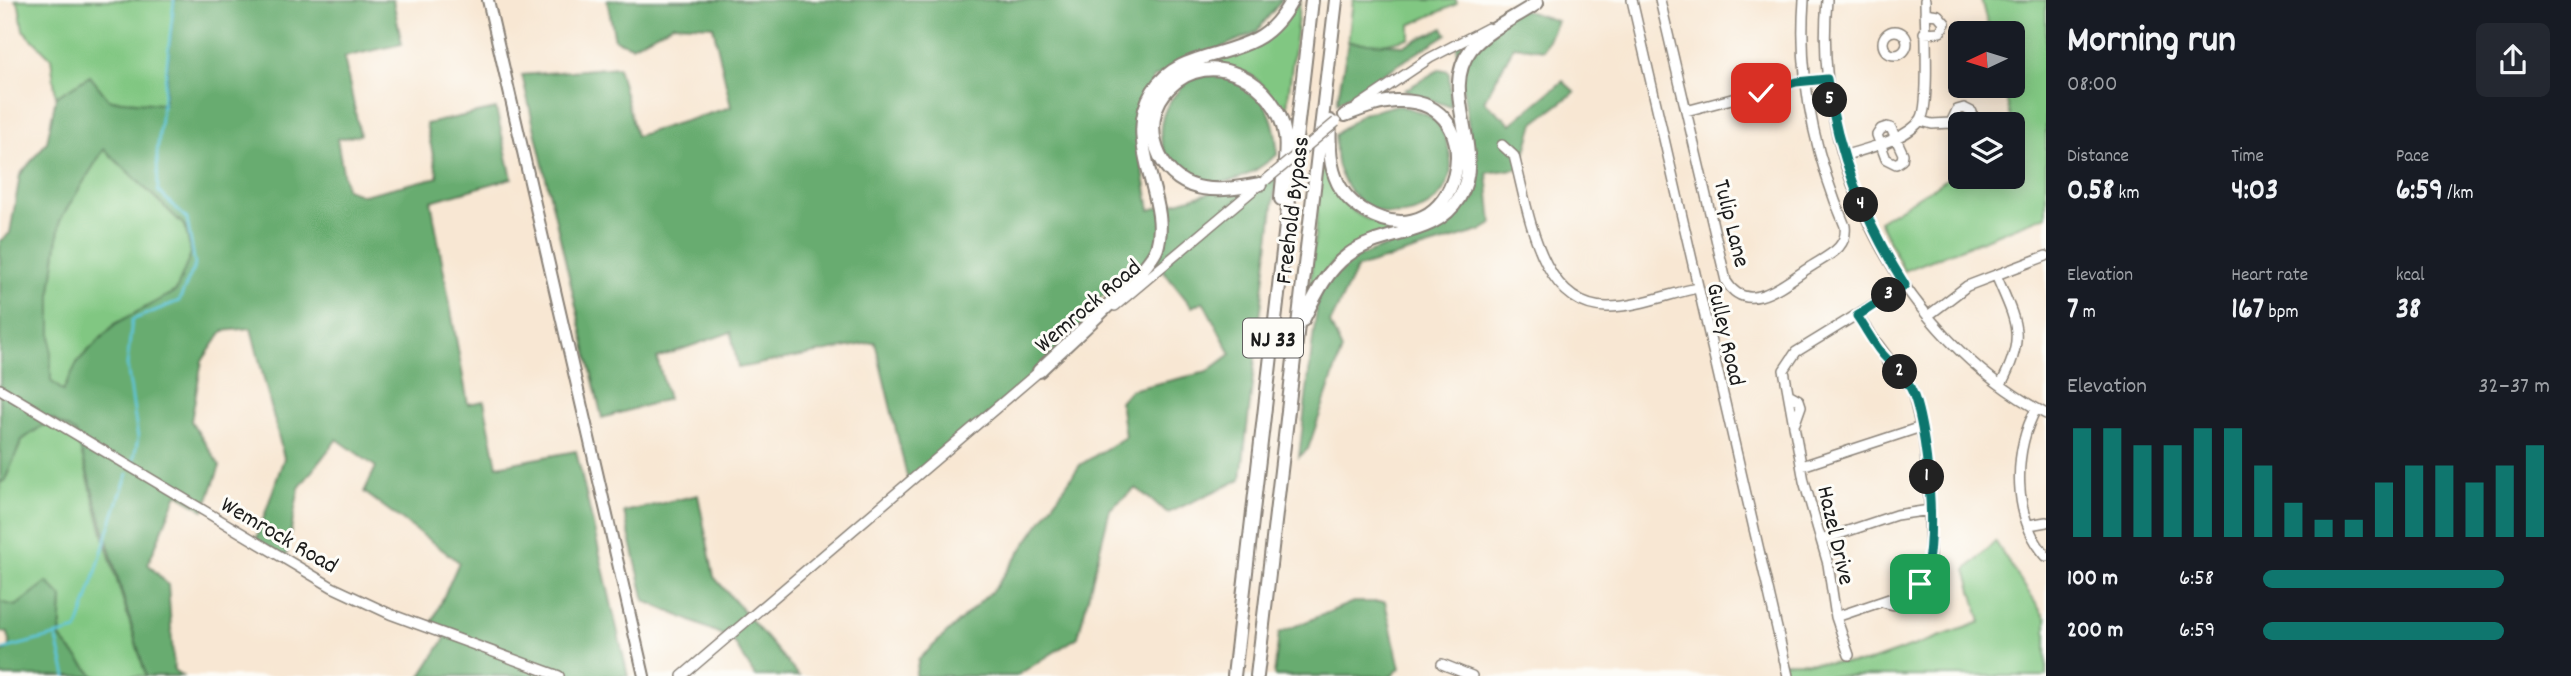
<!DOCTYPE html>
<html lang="en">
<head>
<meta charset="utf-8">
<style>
  :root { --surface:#171b24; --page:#242831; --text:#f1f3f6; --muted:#9ea1a6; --accent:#0f766e }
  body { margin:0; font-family:Dekko,sans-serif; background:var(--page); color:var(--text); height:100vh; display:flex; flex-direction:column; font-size:26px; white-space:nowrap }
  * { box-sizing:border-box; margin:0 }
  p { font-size:23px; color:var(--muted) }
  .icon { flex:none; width:38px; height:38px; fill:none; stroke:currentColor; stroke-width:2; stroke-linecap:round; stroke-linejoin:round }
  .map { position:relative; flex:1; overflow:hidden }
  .panel { display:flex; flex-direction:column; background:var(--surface); width:525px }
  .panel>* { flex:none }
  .needle { width:46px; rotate:266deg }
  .controls { position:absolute; left:1948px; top:21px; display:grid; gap:14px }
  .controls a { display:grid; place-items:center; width:77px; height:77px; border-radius:10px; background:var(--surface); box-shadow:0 4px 18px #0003; font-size:35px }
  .pin { position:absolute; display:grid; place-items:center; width:60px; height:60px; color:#fff; margin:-30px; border-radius:14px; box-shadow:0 4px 10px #0006 }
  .km { position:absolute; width:35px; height:35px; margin:-18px; border-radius:50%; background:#222; color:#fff; font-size:19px; line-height:35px; text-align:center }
  .round { display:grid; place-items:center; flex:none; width:74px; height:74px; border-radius:10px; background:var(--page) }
  .summary { display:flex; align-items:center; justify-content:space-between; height:119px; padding:0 21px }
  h1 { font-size:38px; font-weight:700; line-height:52px }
  .metrics { display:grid; grid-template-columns:repeat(3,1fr); gap:10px; height:119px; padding:7px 21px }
  .metrics div { display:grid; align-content:center }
  .metrics b { font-size:30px; font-weight:700 }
  .metrics small { font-size:19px; font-weight:400 }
  .metrics p { font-size:19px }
  .chart { height:196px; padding:14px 21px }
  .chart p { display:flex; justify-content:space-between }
  .chart svg { width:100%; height:126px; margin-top:7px; stroke:var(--accent); stroke-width:6 }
  ul { padding:0 21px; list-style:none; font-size:23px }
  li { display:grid; grid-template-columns:112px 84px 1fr; align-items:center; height:52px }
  li i { height:18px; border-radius:9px; background:var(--accent) }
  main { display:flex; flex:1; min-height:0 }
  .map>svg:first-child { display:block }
  .green { fill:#81c782; stroke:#4e724f; stroke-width:2 }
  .forest { fill:#68ac70; stroke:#426446; stroke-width:2; fill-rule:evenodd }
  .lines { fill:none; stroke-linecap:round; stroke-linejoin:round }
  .stream { stroke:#61c7de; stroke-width:2.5 }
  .minor-casing { stroke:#8a8278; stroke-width:12 }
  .major-casing { stroke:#8a8278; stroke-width:14 }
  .highway-casing { stroke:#8a8278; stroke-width:16 }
  .minor { stroke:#fff; stroke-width:9 }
  .major { stroke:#fff; stroke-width:10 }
  .highway { stroke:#fff; stroke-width:12 }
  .minor-bridge-casing { stroke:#8a8278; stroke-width:12; stroke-linecap:butt }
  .minor-bridge { stroke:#fff; stroke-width:9 }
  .route-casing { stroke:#fff; stroke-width:14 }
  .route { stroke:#0f766e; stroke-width:9 }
  .labels { text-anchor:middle; stroke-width:6; stroke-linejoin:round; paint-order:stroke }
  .shield { fill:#fdfcf7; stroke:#605f5e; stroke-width:2 }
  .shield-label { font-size:23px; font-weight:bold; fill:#1c1c1c }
  .street-label { font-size:24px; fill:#1c1c1c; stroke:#fdfcf7 }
</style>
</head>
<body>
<main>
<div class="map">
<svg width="2046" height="676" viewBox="0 0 2046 676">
  <rect width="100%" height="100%" fill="#fdfcf7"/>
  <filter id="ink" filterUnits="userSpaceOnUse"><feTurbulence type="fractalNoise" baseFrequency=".0143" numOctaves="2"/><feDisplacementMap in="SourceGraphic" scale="14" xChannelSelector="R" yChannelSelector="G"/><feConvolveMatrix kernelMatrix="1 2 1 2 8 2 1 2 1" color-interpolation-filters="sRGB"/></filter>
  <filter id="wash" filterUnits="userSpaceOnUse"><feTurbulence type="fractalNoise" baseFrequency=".00686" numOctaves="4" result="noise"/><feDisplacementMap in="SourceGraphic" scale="28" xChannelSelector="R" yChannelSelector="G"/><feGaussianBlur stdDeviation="1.57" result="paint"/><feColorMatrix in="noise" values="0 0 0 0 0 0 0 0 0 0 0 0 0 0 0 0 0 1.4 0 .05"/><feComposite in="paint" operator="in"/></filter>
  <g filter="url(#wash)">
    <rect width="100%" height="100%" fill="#f8e7d3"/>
    <path class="green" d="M 15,0 L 174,0 L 164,104 L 109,100 L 90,76 L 56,97 L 51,58 L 23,30 L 19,5 Z
      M 1300,0 L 1285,123 C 1263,78 1254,69 1203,64 L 1288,17 Z
      M 1353,0 L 1456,0 L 1457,4 L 1410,25 L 1410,38 L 1378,45 L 1348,42 Z
      M 1981,0 L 2046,0 L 2046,215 L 1904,271 L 1879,221 L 1952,176 L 2012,177 L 2015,133 L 2003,86 L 2012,86 L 2012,33 L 1990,33 Z
      M 103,148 L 185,226 L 192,253 L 176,291 L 115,324 L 78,361 L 63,392 L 51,381 L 51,291 L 60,220 Z
      M 1322,161 C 1339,206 1357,225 1407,227 C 1357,247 1337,246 1309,296 Z
      M 52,418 L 76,433 L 106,545 L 146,676 L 94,676 L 60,638 L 62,597 L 16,607 L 0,602 L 0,483 L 5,480 L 22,440 Z
      M 1995,541 L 2046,619 L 2046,676 L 1785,676 L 1782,662 L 1865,663 L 1981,622 L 1966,570 Z"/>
    <path class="forest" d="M 174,0 L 393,0 L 402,44 L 344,57 L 360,135 L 337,139 L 346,189 L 363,195 L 438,177 L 426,124 L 496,109 L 512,178 L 431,201 L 468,404 L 484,401 L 497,466 L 576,451 L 628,676 L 421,676 L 449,632 L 431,625 L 459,562 L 364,492 L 376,467 L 337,439 L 299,488 L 286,557 L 256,540 L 284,458 L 251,328 L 223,331 L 202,361 L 191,421 L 220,466 L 204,510 L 177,494 L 148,564 L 168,585 L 174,670 L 182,676 L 146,676 L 76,433 L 52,419 L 22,440 L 5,480 L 0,483 L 0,241 L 10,233 L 20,175 L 47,142 L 56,97 L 90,76 L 109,100 L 164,104 ZM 104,149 L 185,226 L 191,253 L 176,291 L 115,324 L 78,361 L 63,391 L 51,381 L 51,291 L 60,220 Z
      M 607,0 L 1282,0 L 1256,32 L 1153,78 L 1135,125 L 1150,210 L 1277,173 L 1241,479 L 1168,513 L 1136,488 L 1110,509 L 1078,637 L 1016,676 L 915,676 L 919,659 L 995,588 L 1080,465 L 1125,437 L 1120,401 L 1130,390 L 1207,372 L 1231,354 L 1203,301 L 1192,307 L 1161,268 L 1097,299 L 1104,315 L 909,485 L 875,342 L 738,368 L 731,332 L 657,358 L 668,399 L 602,418 L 522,75 L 618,67 L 636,136 L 731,107 L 713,26 L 673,24 L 632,46 L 615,40 Z
      M 1518,8 L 1557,21 L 1543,50 L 1514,46 L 1484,101 L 1511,124 L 1563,81 L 1575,92 L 1534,123 L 1521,168 L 1487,173 L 1492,224 L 1480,231 L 1357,268 L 1330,323 L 1342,350 L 1308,449 L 1299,457 L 1320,280 L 1349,260 L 1442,226 L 1469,201 L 1475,169 L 1456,41 Z
      M 1443,28 L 1447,34 L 1337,103 L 1348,42 L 1405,45 Z
      M 1440,69 L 1449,71 L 1451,107 L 1405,90 Z
      M 1210,74 C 1257,84 1277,106 1277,155 C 1263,165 1247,178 1230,181 C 1172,193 1138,134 1178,91 C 1181,87 1185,82 1189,79 C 1195,76 1204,76 1210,74 Z
      M 1397,105 C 1407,108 1418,110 1427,115 C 1438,120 1445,135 1448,146 C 1470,216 1364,247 1338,167 C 1335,158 1336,145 1335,135 L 1362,114 Z
      M 698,495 L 714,577 L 799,676 L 755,676 L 732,639 L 645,601 L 624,512 Z
      M 47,582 L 62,597 L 60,638 L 94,676 L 0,676 L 0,655 L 10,646 L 8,633 L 0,632 L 0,602 L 16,606 Z
      M 1353,602 L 1385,602 L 1400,668 L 1392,676 L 1274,676 L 1279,633 Z"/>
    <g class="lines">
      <path class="stream" d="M 133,463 L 138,438 L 127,365 L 132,320 L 179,301 L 195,265 L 187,219 L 158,191 L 157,154 L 174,0
        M 56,635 L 66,676
        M 0,650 L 77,630 C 96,579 108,524 128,474"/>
    </g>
  </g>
  <g filter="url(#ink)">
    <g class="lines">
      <g class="minor-casing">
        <path id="minor" d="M 1632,0 L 1788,676
          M 1660,0 L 1726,281 C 1747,317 1784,284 1807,269 C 1817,262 1831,256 1839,247 C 1845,240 1846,234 1845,226 C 1814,153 1798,79 1804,0
          M 1827,0 C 1812,163 1901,336 2046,414
          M1883 43a12 12 0 1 1 24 0a12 12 0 1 1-24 0Z
          M 1924,33 L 1940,32 L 1945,23 L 1938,15 L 1925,13
          M 1357,107 L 1430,58 L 1488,28
          M 1686,111 L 1796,82 L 1827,79
          M 1921,121 L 1932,124 L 1951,123
          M 1887,127 L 1891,128 L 1903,154 L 1902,160 L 1896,164 L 1886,159 L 1877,135 L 1881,129 Z
          M 1960,131 L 1951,123 L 1957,110 L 1964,108 L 1972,112 L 1973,124
          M 1502,145 L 1514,156 C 1528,207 1539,308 1608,307 C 1636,307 1669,294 1697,288
          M 1843,156 C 1864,149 1908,140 1921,119 C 1930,106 1925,22 1925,0
          M 1996,275 C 2016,322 2027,336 2001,384
          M 1115,306 L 1259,185
          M 1929,315 L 1967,286 L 2046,256
          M 1886,359 L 1891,375 L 1906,380
          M 0,389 L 332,587 L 390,614 L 559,676
          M 1790,395 L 1799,400 L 1801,406 L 1795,423
          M 2036,409 C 2013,452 2012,517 2046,556
          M 1802,466 L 1921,427
          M 2029,525 L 2046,522
          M 1821,540 L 1896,515 L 1930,510
          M 1883,602 C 1898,607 1907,607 1913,591
          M 1836,617 L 1913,591 L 1926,577 L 1930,565 L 1929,497 L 1924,441 L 1912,390 L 1857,316
          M 1849,655 L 1836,617 L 1828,564 L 1804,481 L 1784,370 L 1796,352 L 1905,285
          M 1442,664 L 1472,676
          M 682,676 L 1043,368"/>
      </g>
      <g class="major-casing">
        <path id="major" d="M 488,0 L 644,676"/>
      </g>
      <g class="highway-casing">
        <path id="highway" d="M 1330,121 C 1328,156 1330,190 1363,210 C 1459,268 1500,96 1396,101 C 1378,102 1361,109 1345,115
          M 1260,184 C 1238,188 1213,193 1191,185 C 1153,171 1140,117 1169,88 C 1211,45 1277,82 1285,135 C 1288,154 1282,179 1281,199
          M 1303,320 C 1315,296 1326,271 1348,255 C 1382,229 1435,238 1459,198 C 1488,150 1437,93 1471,49 C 1486,30 1517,17 1537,3
          M 1039,371 C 1062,348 1149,272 1157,248 C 1172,199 1121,142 1153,91 C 1176,54 1222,58 1256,39 C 1273,30 1283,16 1292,0
          M 1234,676 L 1312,0
          M 1257,676 L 1336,0"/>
      </g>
      <use href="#minor" class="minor"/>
      <use href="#major" class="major"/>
      <use href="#highway" class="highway"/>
      <g class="minor-bridge-casing">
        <path id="minor-bridge" d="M 1266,180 L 1336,122"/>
      </g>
      <use href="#minor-bridge" class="minor-bridge"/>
    </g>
  </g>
  <g class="lines" filter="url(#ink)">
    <g class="route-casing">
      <path id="route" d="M 1761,93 L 1796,82 L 1827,79 C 1838,155 1864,220 1905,285 L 1857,316 C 1867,330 1875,348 1888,360 C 1896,369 1906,377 1911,389 C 1927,420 1941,557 1920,584"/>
    </g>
    <use href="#route" class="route"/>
  </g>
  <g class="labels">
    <rect class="shield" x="1243" y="318.5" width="60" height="39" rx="5"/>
    <g class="shield-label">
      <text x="1273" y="346">NJ 33</text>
    </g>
    <g class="street-label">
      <text transform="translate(1291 210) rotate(-83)" y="8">Freehold Bypass</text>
      <text transform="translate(1733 223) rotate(76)" y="8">Tulip Lane</text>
      <text transform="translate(1087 305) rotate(-40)" y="8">Wemrock Road</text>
      <text transform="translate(1727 334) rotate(77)" y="8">Gulley Road</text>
      <text transform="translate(280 534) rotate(30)" y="8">Wemrock Road</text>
      <text transform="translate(1837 535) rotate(77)" y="8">Hazel Drive</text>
    </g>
  </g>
</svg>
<div class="controls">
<a><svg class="needle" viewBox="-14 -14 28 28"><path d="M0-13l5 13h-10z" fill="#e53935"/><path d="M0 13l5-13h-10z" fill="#9ea1a6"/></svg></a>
<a><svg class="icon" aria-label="layers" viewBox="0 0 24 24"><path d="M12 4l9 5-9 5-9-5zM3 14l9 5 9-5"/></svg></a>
</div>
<div class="pin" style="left:1920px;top:584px;background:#1e9e55"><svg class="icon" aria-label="arrive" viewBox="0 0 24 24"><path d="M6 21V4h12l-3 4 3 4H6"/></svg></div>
<div class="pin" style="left:1761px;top:93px;background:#d93025"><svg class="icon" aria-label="check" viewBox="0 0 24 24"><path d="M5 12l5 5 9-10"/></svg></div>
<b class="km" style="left:1927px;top:477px">1</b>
<b class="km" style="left:1900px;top:372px">2</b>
<b class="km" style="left:1889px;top:295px">3</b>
<b class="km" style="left:1861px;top:205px">4</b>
<b class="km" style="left:1830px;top:100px">5</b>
</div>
<section class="panel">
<div class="summary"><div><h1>Morning run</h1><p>08:00</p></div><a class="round"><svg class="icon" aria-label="share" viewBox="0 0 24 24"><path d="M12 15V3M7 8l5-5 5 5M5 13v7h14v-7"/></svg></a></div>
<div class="metrics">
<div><p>Distance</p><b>0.58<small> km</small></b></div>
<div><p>Time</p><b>4:03</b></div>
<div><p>Pace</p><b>6:59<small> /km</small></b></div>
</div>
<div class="metrics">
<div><p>Elevation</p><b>7<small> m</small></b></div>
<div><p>Heart rate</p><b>167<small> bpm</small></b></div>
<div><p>kcal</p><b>38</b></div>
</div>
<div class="chart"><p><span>Elevation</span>32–37 m</p>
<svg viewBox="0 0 160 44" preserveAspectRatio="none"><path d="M5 44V6M15 44V6M25 44V12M35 44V12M45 44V6M55 44V6M65 44V19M75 44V32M85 44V38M95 44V38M105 44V25M115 44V19M125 44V19M135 44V25M145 44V19M155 44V12"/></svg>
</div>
<ul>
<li><b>100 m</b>6:58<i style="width:84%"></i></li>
<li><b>200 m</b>6:59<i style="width:84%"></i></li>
</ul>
</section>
</main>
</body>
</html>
